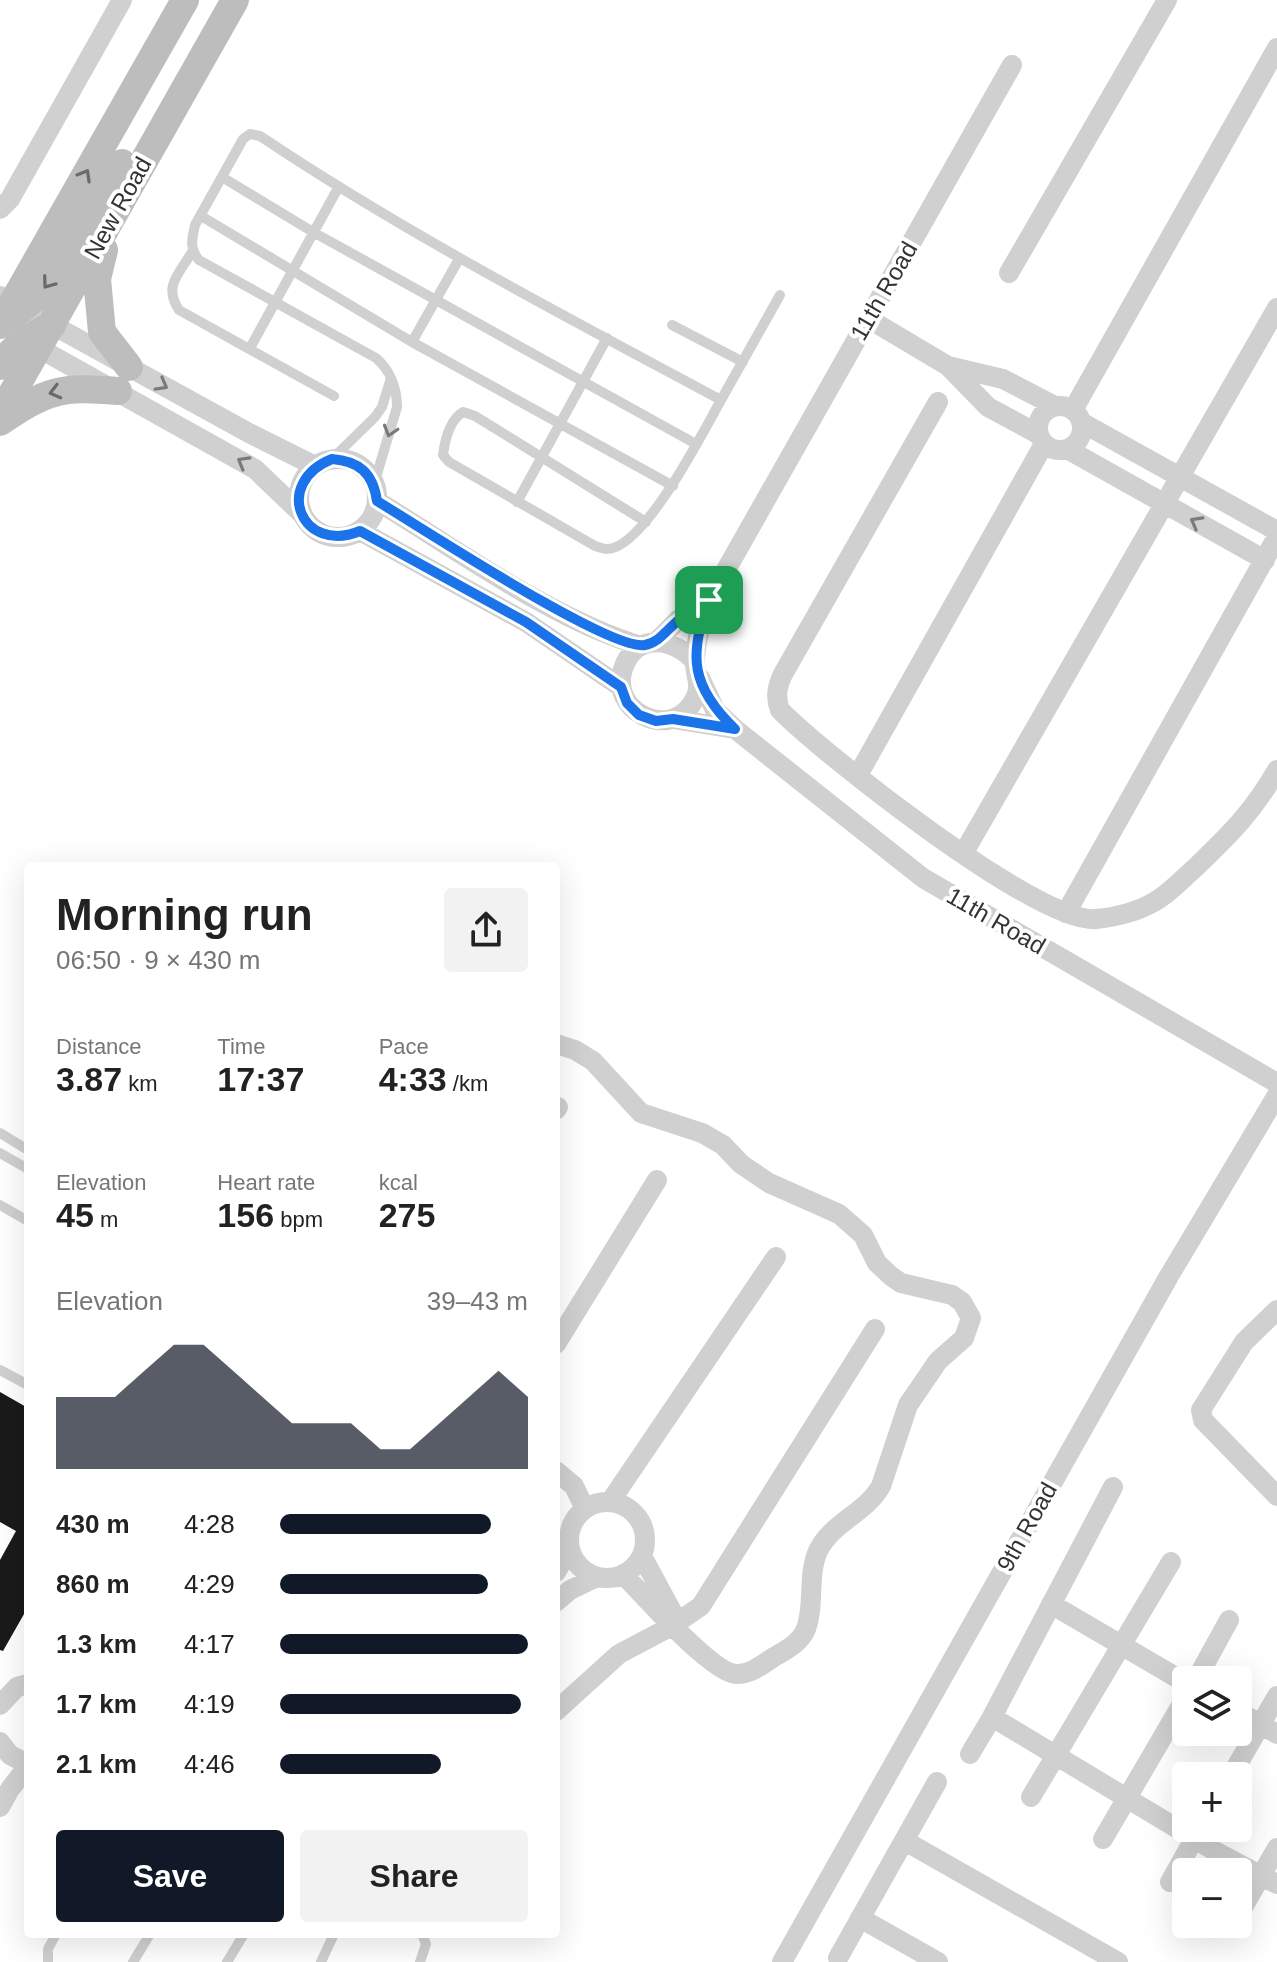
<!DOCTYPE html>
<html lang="en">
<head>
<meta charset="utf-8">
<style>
  :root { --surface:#fff; --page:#f2f2f2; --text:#222; --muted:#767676; --accent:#111827 }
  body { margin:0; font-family:Arial,sans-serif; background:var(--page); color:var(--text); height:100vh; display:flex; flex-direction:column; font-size:30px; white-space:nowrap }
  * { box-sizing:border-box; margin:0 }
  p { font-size:26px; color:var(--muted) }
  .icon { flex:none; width:44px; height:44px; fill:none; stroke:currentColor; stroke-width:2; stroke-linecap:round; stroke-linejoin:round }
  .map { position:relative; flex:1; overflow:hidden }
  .drawer { position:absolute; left:24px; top:862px; width:536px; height:1076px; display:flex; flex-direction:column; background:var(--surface); border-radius:8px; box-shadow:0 8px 32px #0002 }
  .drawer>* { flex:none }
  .tools { position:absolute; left:1172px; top:1666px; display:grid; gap:16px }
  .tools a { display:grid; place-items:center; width:80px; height:80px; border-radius:8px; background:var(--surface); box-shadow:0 8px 32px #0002; font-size:40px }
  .pin { position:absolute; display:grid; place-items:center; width:68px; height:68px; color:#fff; margin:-34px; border-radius:16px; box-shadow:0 4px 12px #0006 }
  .round { display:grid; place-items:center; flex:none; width:84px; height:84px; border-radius:8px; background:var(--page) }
  .head { display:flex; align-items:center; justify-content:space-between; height:136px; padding:0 32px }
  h1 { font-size:44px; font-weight:800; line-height:60px }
  .stats { display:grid; grid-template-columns:repeat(3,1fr); gap:12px; height:136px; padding:8px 32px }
  .stats div { display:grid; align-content:center }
  .stats b { font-size:34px; font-weight:800 }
  .stats small { font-size:22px; font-weight:400 }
  .stats p { font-size:22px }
  .chart { height:224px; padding:16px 32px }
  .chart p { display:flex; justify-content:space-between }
  .chart svg { width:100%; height:144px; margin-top:8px; fill:var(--accent); opacity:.7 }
  .button { display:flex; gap:16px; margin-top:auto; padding:16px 32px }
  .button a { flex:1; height:92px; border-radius:8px; background:var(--accent); color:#fff; font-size:32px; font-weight:800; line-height:92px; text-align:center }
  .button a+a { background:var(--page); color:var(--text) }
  ul { padding:0 32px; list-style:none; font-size:26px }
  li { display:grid; grid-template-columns:128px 96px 1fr; align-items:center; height:60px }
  li i { height:20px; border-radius:10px; background:var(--accent) }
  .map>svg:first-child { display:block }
  .building { fill:#1a1a1a }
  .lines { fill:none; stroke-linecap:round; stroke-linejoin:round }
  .service { stroke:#d0d0d0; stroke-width:10 }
  .minor { stroke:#d0d0d0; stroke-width:20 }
  .secondary { stroke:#bdbdbd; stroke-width:28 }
  .oneway { stroke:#6a6a6a }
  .oneway2 { stroke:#7a7a7a }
  .route-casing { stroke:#fff; stroke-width:16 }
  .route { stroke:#1a73e8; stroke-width:10 }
  .labels { text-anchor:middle; stroke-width:8; stroke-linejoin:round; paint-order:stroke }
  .street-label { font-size:24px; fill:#333; stroke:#fff }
</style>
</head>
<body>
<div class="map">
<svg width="1277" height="1962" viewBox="0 0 1277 1962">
  <rect width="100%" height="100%" fill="#fff"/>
  <path class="building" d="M 0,1392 L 28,1408 L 28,1607 L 3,1651 L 0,1650 L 0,1560 L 16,1531 L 0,1522 Z"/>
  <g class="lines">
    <path class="service" d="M 222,177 L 313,232 L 696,444
      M 201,216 L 412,342 L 673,486
      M 192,252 C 179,274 163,286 179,310 L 334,396
      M 672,325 L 743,362
      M 412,342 L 459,259
      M 250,348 L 338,188
      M 332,459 L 375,417 L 382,407 L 391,378
      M 374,484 L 397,407 C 397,388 390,370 376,358 L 199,260 C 189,248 192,239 195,225 L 243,139 L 250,134 L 260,136 C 408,235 565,316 721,400 L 780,295
      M 517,502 L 607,338
      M 646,522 L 475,416 L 463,412 C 450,420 445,439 443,455 L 449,462 L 595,546 C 599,547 603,549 607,549 C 644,549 704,430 721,400
      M 0,1133 L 28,1150
      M 0,1153 L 28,1169
      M 0,1205 L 28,1221
      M 0,1370 L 28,1385
      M 48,1962 L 48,1949 L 56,1934
      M 133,1962 L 150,1934
      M 227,1962 L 244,1934
      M 321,1962 L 334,1934
      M 420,1962 L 426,1944 L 422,1934"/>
    <path class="minor" d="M 0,209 L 10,199 L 122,0
      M 1009,273 L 1167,0
      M 0,296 L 249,433 L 315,466
      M 869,319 L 948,366 L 988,407 L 1038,434
      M 28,342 L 255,469 L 301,513
      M 948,366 L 1003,379 L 1055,406
      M 938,402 L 783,674 C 777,687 775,696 780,710 C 823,754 1040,925 1096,919 C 1115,917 1137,912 1154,902 C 1170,893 1182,879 1196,867 C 1231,833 1252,813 1277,770
      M1038 428a22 22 0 1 1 44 0a22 22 0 1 1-44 0Z
      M 1073,410 L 1277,48
      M 1081,422 L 1277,531
      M 1067,449 L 1265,560
      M299 498a39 39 0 1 1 78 0a39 39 0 1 1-78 0Z
      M 377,501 C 456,549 553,620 641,646
      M 360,531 L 526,622 L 621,687
      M 656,642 L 678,620 L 709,600
      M 695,662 C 674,637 635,632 623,669 C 609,709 666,740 691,705 C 705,685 694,679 695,659 C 696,639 702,618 709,600 L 1012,65
      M 700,678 L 715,710 L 735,729 L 923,878 L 1277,1083
      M 673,719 L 735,729
      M 858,775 L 1044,444
      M 963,854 L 1277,308
      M 1066,913 L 1277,537
      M 556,1044 L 575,1050 L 593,1061 L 641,1113 L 702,1133 L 723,1145 L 741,1164 L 769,1183 L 839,1214 L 863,1235 L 877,1263 L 891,1276 L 901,1283 L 952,1295 L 962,1302 L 971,1318 L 964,1338 L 938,1361 L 908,1405 L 881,1486 C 866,1513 831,1523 818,1551 C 807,1576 815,1605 806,1629 C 800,1643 786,1650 774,1657 C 763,1664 750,1675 736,1674 C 712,1673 643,1595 623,1574
      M 556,1110 L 558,1107
      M 1277,1310 L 1244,1342 L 1201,1410 L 1203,1420 L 1277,1496
      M 556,1344 L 657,1180
      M 556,1471 L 574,1486 L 585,1509
      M 610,1502 L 776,1257
      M569 1540a38 38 0 1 1 76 0a38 38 0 1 1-76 0Z
      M 642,1556 L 676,1619
      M 556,1572 L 570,1549
      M 556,1602 L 570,1590 L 597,1577
      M 1051,1604 L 1186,1683
      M 1196,1680 L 1229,1620
      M 0,1705 L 17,1687 L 28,1684
      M 556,1711 L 619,1654 L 672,1626 L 701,1606 L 875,1329
      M 1238,1711 L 1277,1734
      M 992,1717 L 1213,1850 L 1277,1884
      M 0,1742 L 10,1755 L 28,1764
      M 970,1754 L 992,1717 L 1113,1487
      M 1231,1776 L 1277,1696
      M 1031,1797 L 1171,1562
      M 0,1807 L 10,1789 L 28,1766
      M 1103,1839 L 1186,1697
      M 905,1841 L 1118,1962
      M 1170,1882 L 1199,1830
      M 1238,1916 L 1277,1848
      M 860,1918 L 938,1962
      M 838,1958 L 937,1782
      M 782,1962 L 1169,1276 L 1277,1095"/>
    <path class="secondary" d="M 104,250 L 97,279 L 102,332 L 129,367
      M 9,319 L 45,290 L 122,163
      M 0,325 L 185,0
      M 0,366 C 12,346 32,336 52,325
      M 0,415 L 235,0
      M 0,422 C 47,390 61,386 118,391"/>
  </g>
  <defs><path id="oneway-chevron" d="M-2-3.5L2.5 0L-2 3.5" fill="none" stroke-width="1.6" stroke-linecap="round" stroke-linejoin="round" transform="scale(2)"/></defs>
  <g class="oneway">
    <use href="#oneway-chevron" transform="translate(85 175) rotate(-60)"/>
    <use href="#oneway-chevron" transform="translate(48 283) rotate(126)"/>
    <use href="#oneway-chevron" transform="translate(55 392) rotate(165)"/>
  </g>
  <g class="oneway2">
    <use href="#oneway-chevron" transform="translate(162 385) rotate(29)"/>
    <use href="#oneway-chevron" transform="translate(390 431) rotate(107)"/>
    <use href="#oneway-chevron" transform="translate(243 462) rotate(-150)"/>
    <use href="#oneway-chevron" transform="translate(1196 522) rotate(-151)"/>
  </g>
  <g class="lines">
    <g class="route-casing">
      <path id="route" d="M 332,459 C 359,461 373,473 377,501 C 417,525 611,652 645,645 C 660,642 667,629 679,620 C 688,612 699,606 709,600 C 688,655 691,687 735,729 L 673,719 L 656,721 L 639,715 L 627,703 L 621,687 L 526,622 L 360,531 C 301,555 272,483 332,459 Z"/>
    </g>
    <use href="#route" class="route"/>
  </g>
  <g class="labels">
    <g class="street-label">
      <text transform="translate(118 208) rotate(-61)" y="8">New Road</text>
      <text transform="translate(884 291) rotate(-60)" y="8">11th Road</text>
      <text transform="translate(996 921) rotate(30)" y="8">11th Road</text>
      <text transform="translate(1027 1527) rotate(-61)" y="8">9th Road</text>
    </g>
  </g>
</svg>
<div class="tools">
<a><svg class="icon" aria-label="layers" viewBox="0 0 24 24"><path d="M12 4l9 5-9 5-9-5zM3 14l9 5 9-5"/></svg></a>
<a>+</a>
<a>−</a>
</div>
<div class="pin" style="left:709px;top:600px;background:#1e9e55"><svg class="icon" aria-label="arrive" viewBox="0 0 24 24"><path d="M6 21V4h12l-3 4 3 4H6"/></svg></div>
<section class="drawer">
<div class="head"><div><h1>Morning run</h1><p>06:50 · 9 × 430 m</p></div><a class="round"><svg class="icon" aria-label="share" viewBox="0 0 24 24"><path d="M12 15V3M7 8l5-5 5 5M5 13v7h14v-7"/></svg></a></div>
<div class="stats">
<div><p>Distance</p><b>3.87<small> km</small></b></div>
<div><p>Time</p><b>17:37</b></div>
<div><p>Pace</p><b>4:33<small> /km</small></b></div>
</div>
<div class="stats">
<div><p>Elevation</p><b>45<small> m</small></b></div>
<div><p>Heart rate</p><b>156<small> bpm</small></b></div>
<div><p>kcal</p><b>275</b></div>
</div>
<div class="chart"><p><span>Elevation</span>39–43 m</p>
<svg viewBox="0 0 160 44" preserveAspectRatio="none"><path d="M0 44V22L10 22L20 22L30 14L40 6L50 6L60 14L70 22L80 30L90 30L100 30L110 38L120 38L130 30L140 22L150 14L160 22V44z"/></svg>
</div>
<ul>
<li><b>430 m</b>4:28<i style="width:85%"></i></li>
<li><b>860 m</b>4:29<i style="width:84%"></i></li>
<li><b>1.3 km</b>4:17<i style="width:100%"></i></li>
<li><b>1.7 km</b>4:19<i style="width:97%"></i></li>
<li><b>2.1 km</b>4:46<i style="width:65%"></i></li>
</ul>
<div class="button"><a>Save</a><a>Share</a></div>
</section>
</div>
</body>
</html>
